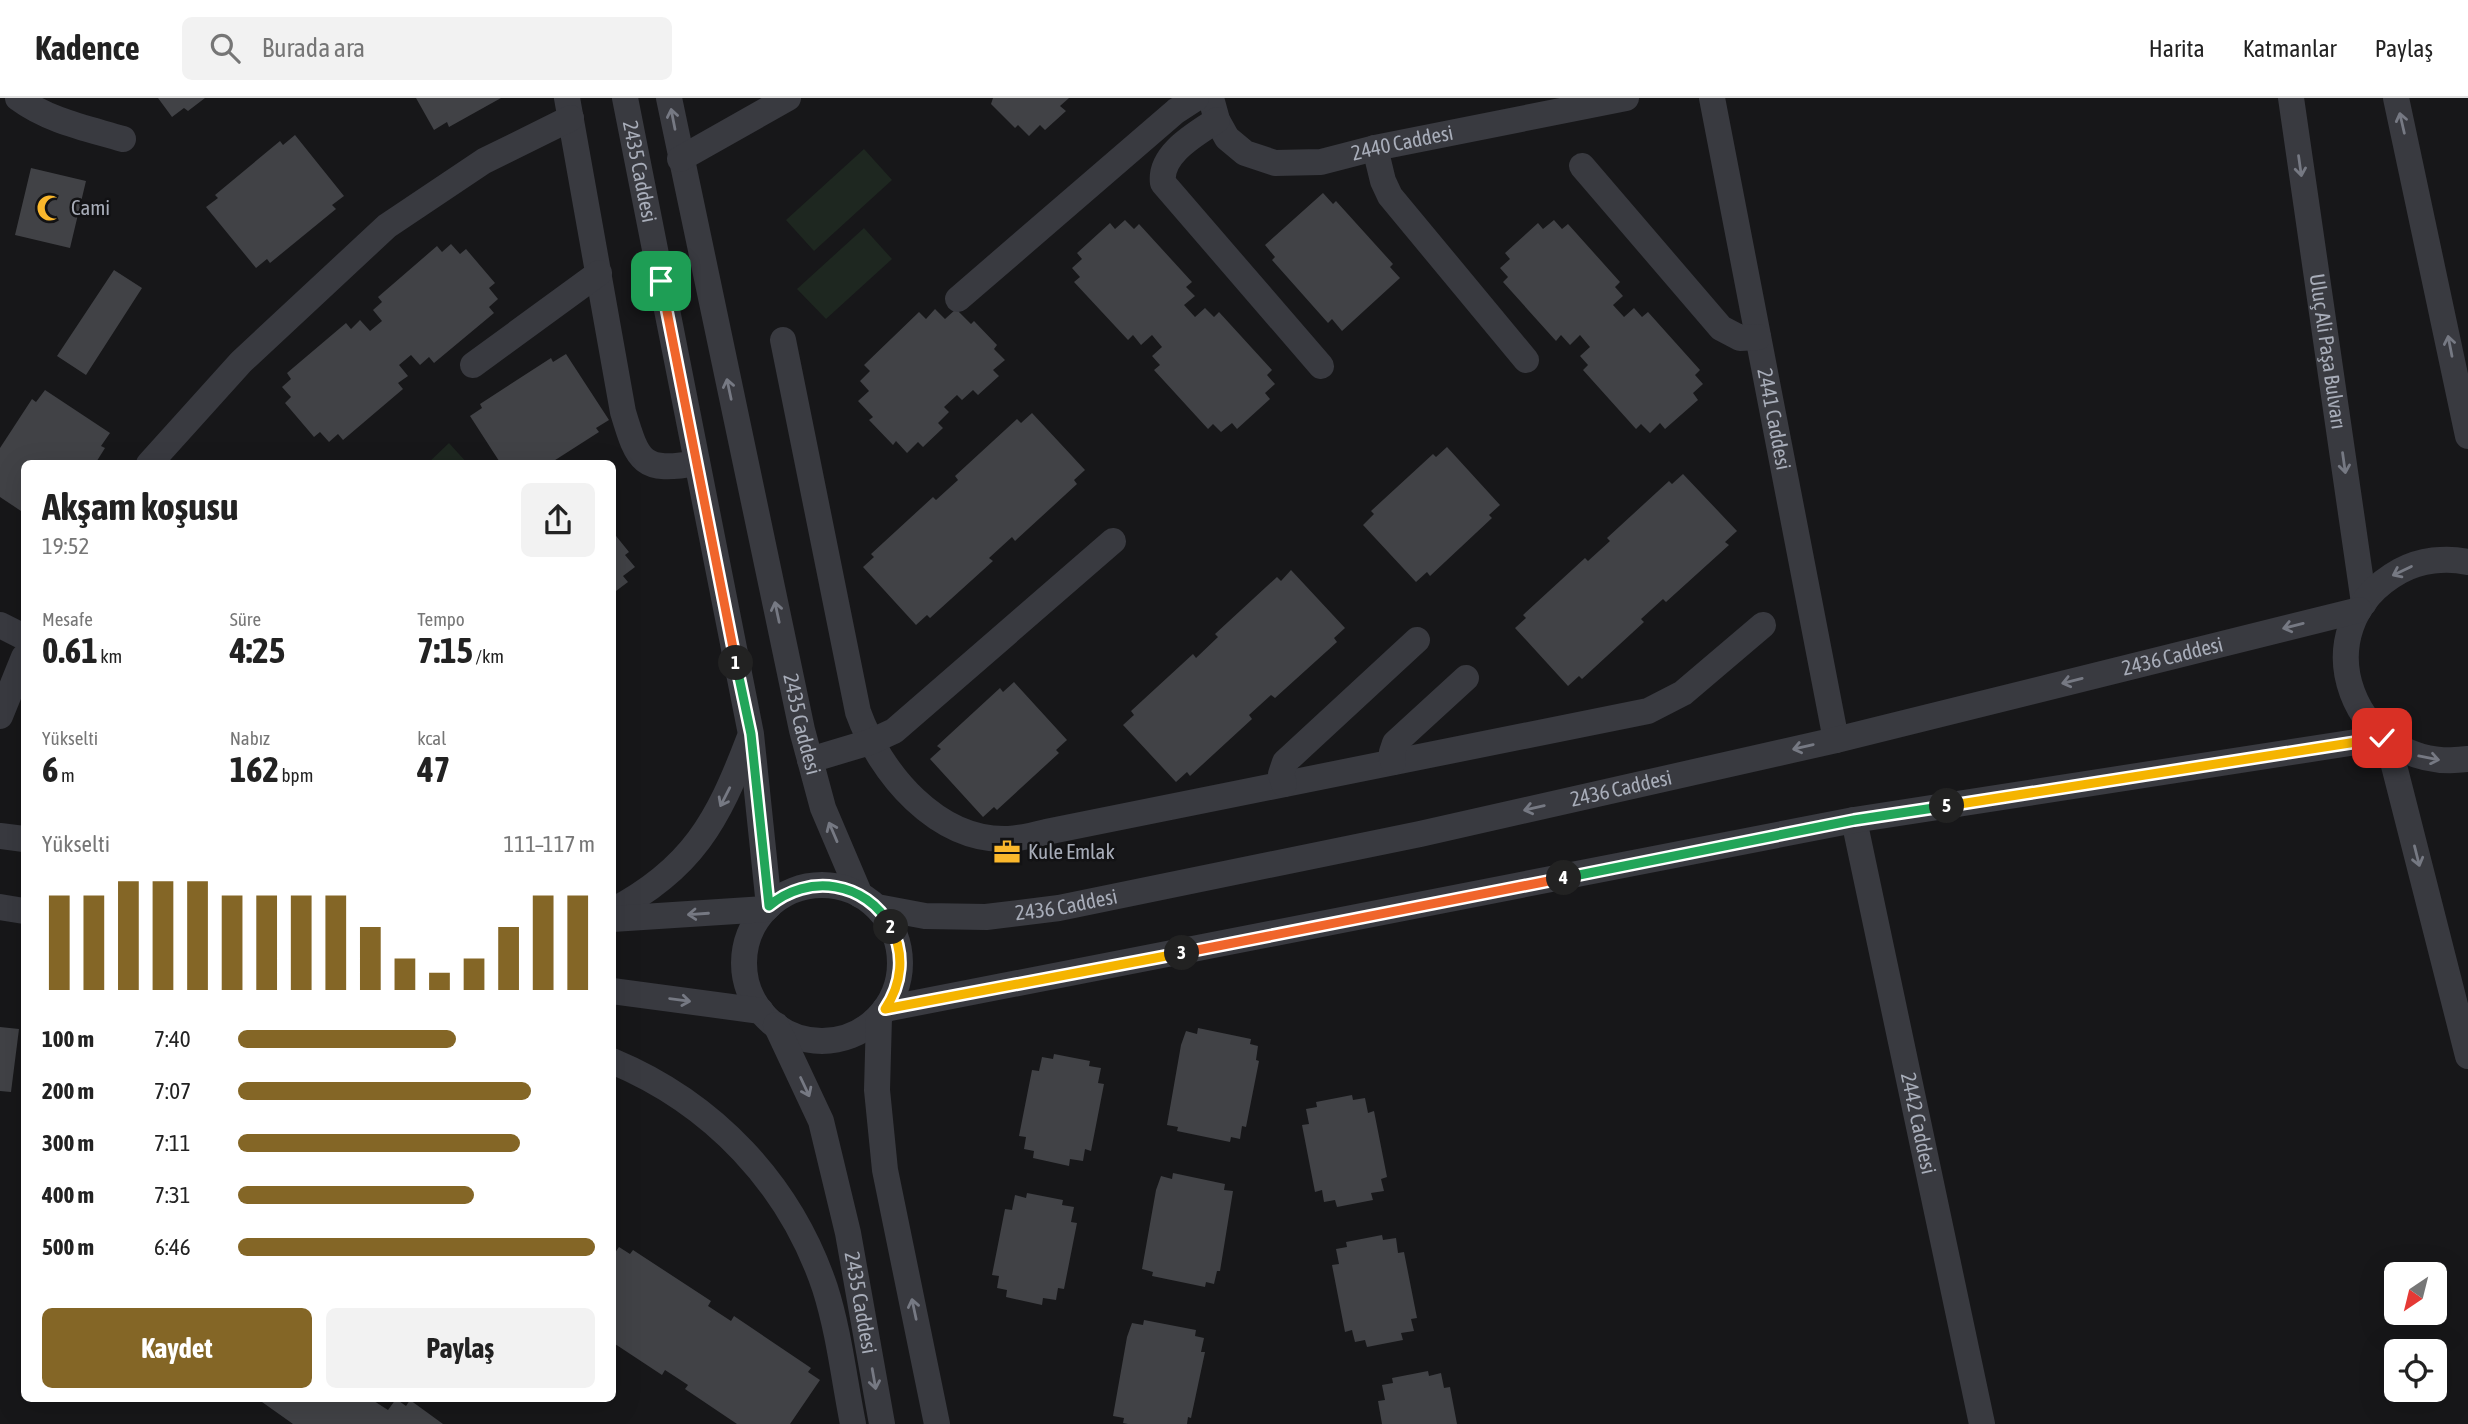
<!DOCTYPE html>
<html lang="tr">
<head>
<meta charset="utf-8">
<style>
  :root { --surface:#fff; --page:#f2f2f2; --text:#222; --muted:#767676; --line:#e0e0e0; --accent:#846626 }
  body { margin:0; font-family:"Asap Condensed",sans-serif; background:var(--page); color:var(--text); height:100vh; display:flex; flex-direction:column; font-size:26px; white-space:nowrap }
  * { box-sizing:border-box; margin:0 }
  p { font-size:23px; color:var(--muted) }
  .icon { flex:none; width:38px; height:38px; fill:none; stroke:currentColor; stroke-width:2; stroke-linecap:round; stroke-linejoin:round }
  .map { position:relative; flex:1; overflow:hidden }
  .drawer { position:absolute; left:21px; top:362px; width:595px; height:942px; display:flex; flex-direction:column; background:var(--surface); border-radius:10px; box-shadow:0 7px 28px #0002 }
  .drawer>* { flex:none }
  .needle { width:46px; rotate:215deg }
  .tools { position:absolute; left:2384px; top:1164px; display:grid; gap:14px }
  .tools a { display:grid; place-items:center; width:63px; height:63px; border-radius:10px; background:var(--surface); box-shadow:0 7px 28px #0002; font-size:35px }
  .pin { position:absolute; display:grid; place-items:center; width:60px; height:60px; color:#fff; margin:-30px; border-radius:14px; box-shadow:0 4px 10px #0006 }
  .km { position:absolute; width:35px; height:35px; margin:-18px; border-radius:50%; background:#222; color:#fff; font-size:19px; line-height:35px; text-align:center }
  .round { display:grid; place-items:center; flex:none; width:74px; height:74px; border-radius:10px; background:var(--page) }
  .head { display:flex; align-items:center; justify-content:space-between; height:119px; padding:0 21px }
  h1 { font-size:38px; font-weight:700; line-height:52px }
  .figures { display:grid; grid-template-columns:repeat(3,1fr); gap:10px; height:119px; padding:7px 21px }
  .figures div { display:grid; align-content:center }
  .figures b { font-size:35px; font-weight:700 }
  .figures small { font-size:19px; font-weight:400 }
  .figures p { font-size:19px }
  .chart { height:196px; padding:14px 21px }
  .chart p { display:flex; justify-content:space-between }
  .chart svg { width:100%; height:126px; margin-top:7px; stroke:var(--accent); stroke-width:6 }
  .action { display:flex; gap:14px; margin-top:auto; padding:14px 21px }
  .action a { flex:1; height:80px; border-radius:10px; background:var(--accent); color:#fff; font-size:28px; font-weight:700; line-height:80px; text-align:center }
  .action a+a { background:var(--page); color:var(--text) }
  ul { padding:0 21px; list-style:none; font-size:23px }
  li { display:grid; grid-template-columns:112px 84px 1fr; align-items:center; height:52px }
  li i { height:18px; border-radius:9px; background:var(--accent) }
  header { display:flex; align-items:center; gap:42px; box-sizing:border-box; height:98px; padding:0 35px; background:var(--surface); border-bottom:2px solid var(--line) }
  header strong { font-size:33px }
  nav { display:flex; gap:38px; margin-inline-start:auto; font-size:24px }
  .search { width:490px; height:63px; background:var(--page); display:flex; align-items:center; gap:18px; box-sizing:border-box; padding:0 24px; border-radius:10px; color:var(--muted); font-size:26px }
  .map>svg:first-child { display:block }
  .green { fill:#1e2720 }
  .building { fill:#414246 }
  .lines { fill:none; stroke-linecap:round; stroke-linejoin:round }
  .minor { stroke:#393a40; stroke-width:26 }
  .oneway { stroke:#767983 }
  .split-1-casing { stroke:#fff; stroke-width:14 }
  .split-2-casing { stroke:#fff; stroke-width:14 }
  .split-3-casing { stroke:#fff; stroke-width:14 }
  .split-4-casing { stroke:#fff; stroke-width:14 }
  .split-5-casing { stroke:#fff; stroke-width:14 }
  .split-6-casing { stroke:#fff; stroke-width:14 }
  .split-1 { stroke:#f0652b; stroke-width:9 }
  .split-2 { stroke:#22a559; stroke-width:9 }
  .split-3 { stroke:#f5b400; stroke-width:9 }
  .split-4 { stroke:#f0652b; stroke-width:9 }
  .split-5 { stroke:#22a559; stroke-width:9 }
  .split-6 { stroke:#f5b400; stroke-width:9 }
  .labels { text-anchor:middle; stroke-width:5; stroke-linejoin:round; paint-order:stroke }
  .street-label { font-size:21px; fill:#a8adb9; stroke:#121214 }
  .poi-label { font-size:21px; fill:#a8adb9; stroke:#121214; text-anchor:start }
</style>
</head>
<body>
<header>
<strong>Kadence</strong>
<div class="search"><svg class="icon" aria-label="search" viewBox="0 0 24 24"><circle cx="10" cy="10" r="6"/><path d="M15 15l6 6"/></svg>Burada ara</div>
<nav><a>Harita</a><a>Katmanlar</a><a>Paylaş</a></nav>
</header>
<div class="map">
<svg width="2468" height="1326" viewBox="0 0 2468 1326">
  <rect width="100%" height="100%" fill="#171719"/>
  <path class="green" d="M 864,51 L 892,82 L 814,153 L 786,122 Z
    M 864,130 L 892,161 L 826,221 L 797,191 Z
    M 449,345 L 468,366 L 427,366 Z"/>
  <path class="building" d="M 158,0 L 205,0 L 188,13 L 184,10 L 172,19 Z
    M 416,0 L 501,0 L 449,29 L 447,24 L 434,32 Z
    M 993,0 L 1069,0 L 1060,8 L 1066,13 L 1045,32 L 1040,27 L 1029,38 L 1018,27 L 1015,30 L 991,6 Z
    M 295,37 L 344,98 L 332,107 L 336,111 L 270,165 L 267,161 L 256,170 L 206,109 L 218,100 L 215,97 L 280,43 L 283,47 Z
    M 31,70 L 86,83 L 70,150 L 15,137 Z
    M 1323,95 L 1333,106 L 1336,103 L 1393,166 L 1390,169 L 1400,180 L 1342,233 L 1332,221 L 1328,225 L 1272,162 L 1275,159 L 1265,147 Z
    M 1125,122 L 1134,131 L 1139,126 L 1192,184 L 1186,189 L 1195,198 L 1184,207 L 1195,219 L 1205,210 L 1214,219 L 1219,214 L 1272,272 L 1267,277 L 1275,286 L 1265,295 L 1270,301 L 1237,331 L 1232,325 L 1221,334 L 1213,326 L 1208,331 L 1154,272 L 1160,267 L 1152,258 L 1162,249 L 1152,237 L 1141,247 L 1133,237 L 1128,242 L 1074,184 L 1080,179 L 1072,170 L 1082,161 L 1077,155 L 1110,125 L 1115,131 Z
    M 1554,122 L 1562,131 L 1568,126 L 1620,184 L 1615,189 L 1623,198 L 1613,207 L 1624,219 L 1634,210 L 1642,219 L 1648,214 L 1700,272 L 1695,277 L 1703,286 L 1693,295 L 1698,302 L 1665,331 L 1660,325 L 1650,335 L 1641,326 L 1636,331 L 1583,272 L 1588,267 L 1580,258 L 1590,249 L 1580,237 L 1570,247 L 1561,237 L 1556,243 L 1503,184 L 1508,179 L 1500,170 L 1510,161 L 1505,155 L 1538,125 L 1543,131 Z
    M 451,146 L 460,156 L 466,151 L 495,185 L 489,190 L 498,201 L 489,209 L 494,215 L 434,265 L 429,259 L 420,267 L 411,257 L 399,267 L 408,278 L 398,285 L 403,291 L 343,342 L 338,336 L 329,344 L 320,334 L 314,339 L 285,305 L 291,299 L 282,289 L 291,281 L 287,275 L 346,225 L 351,231 L 360,222 L 370,233 L 382,223 L 373,212 L 382,204 L 378,199 L 437,148 L 442,154 Z
    M 114,172 L 142,190 L 86,277 L 57,258 Z
    M 935,211 L 945,221 L 956,211 L 971,226 L 974,223 L 997,247 L 994,251 L 1005,262 L 993,272 L 999,278 L 978,297 L 973,292 L 962,302 L 957,297 L 944,309 L 949,314 L 938,325 L 943,330 L 923,349 L 918,344 L 907,355 L 896,343 L 893,347 L 869,322 L 873,319 L 858,303 L 869,293 L 860,283 L 870,273 L 864,267 L 919,214 L 926,221 Z
    M 566,256 L 609,322 L 596,330 L 599,334 L 549,366 L 501,366 L 470,318 L 482,310 L 480,306 L 551,260 L 553,264 Z
    M 45,292 L 110,335 L 101,348 L 105,350 L 95,366 L 24,366 L 24,415 L 0,399 L 0,350 L 32,301 L 36,304 Z
    M 1032,315 L 1085,372 L 1074,382 L 1077,386 L 1015,443 L 1012,439 L 989,460 L 993,463 L 930,520 L 927,517 L 916,527 L 863,469 L 874,459 L 871,456 L 933,399 L 936,402 L 958,382 L 955,378 L 1017,321 L 1021,325 Z
    M 1447,349 L 1500,407 L 1489,417 L 1492,420 L 1430,478 L 1427,474 L 1416,484 L 1363,427 L 1374,416 L 1371,413 L 1433,356 L 1436,359 Z
    M 1683,376 L 1737,433 L 1725,444 L 1729,447 L 1666,504 L 1663,501 L 1641,521 L 1644,524 L 1582,581 L 1579,578 L 1568,588 L 1515,530 L 1526,520 L 1523,517 L 1585,460 L 1588,463 L 1610,443 L 1607,440 L 1669,383 L 1672,386 Z
    M 612,433 L 629,454 L 625,457 L 635,469 L 623,478 L 628,484 L 612,496 Z
    M 1291,472 L 1345,530 L 1334,540 L 1337,544 L 1275,600 L 1271,597 L 1249,617 L 1252,621 L 1190,678 L 1187,674 L 1176,684 L 1123,627 L 1134,617 L 1131,613 L 1193,556 L 1196,560 L 1218,539 L 1215,536 L 1277,479 L 1281,483 Z
    M 1014,584 L 1067,642 L 1056,652 L 1059,655 L 997,712 L 994,709 L 983,719 L 930,661 L 941,651 L 937,648 L 1000,590 L 1003,594 Z
    M 0,929 L 19,931 L 11,994 L 0,993 Z
    M 1198,930 L 1251,941 L 1250,946 L 1258,948 L 1256,962 L 1259,963 L 1246,1029 L 1242,1028 L 1240,1041 L 1231,1039 L 1230,1044 L 1177,1033 L 1178,1029 L 1167,1027 L 1181,947 L 1186,933 L 1197,936 Z
    M 1054,956 L 1090,963 L 1089,968 L 1101,970 L 1098,985 L 1104,986 L 1091,1053 L 1085,1051 L 1083,1063 L 1070,1061 L 1069,1068 L 1033,1060 L 1034,1053 L 1024,1051 L 1026,1039 L 1019,1038 L 1032,972 L 1039,973 L 1042,959 L 1053,961 Z
    M 1352,997 L 1353,1002 L 1365,1000 L 1368,1015 L 1374,1013 L 1387,1079 L 1381,1081 L 1384,1093 L 1371,1095 L 1373,1102 L 1337,1109 L 1335,1102 L 1324,1104 L 1322,1092 L 1315,1094 L 1302,1027 L 1309,1026 L 1306,1011 L 1317,1009 L 1316,1004 Z
    M 1173,1075 L 1225,1086 L 1224,1092 L 1233,1093 L 1220,1173 L 1217,1173 L 1214,1186 L 1206,1184 L 1205,1189 L 1152,1178 L 1153,1174 L 1142,1171 L 1156,1092 L 1161,1078 L 1172,1081 Z
    M 1027,1095 L 1063,1102 L 1062,1107 L 1074,1109 L 1071,1124 L 1077,1125 L 1064,1191 L 1058,1190 L 1056,1202 L 1043,1200 L 1042,1207 L 1006,1199 L 1007,1192 L 997,1190 L 999,1178 L 992,1177 L 1005,1111 L 1012,1112 L 1015,1097 L 1026,1100 Z
    M 1382,1137 L 1383,1142 L 1396,1140 L 1398,1155 L 1404,1154 L 1417,1220 L 1411,1221 L 1414,1233 L 1401,1235 L 1403,1242 L 1367,1249 L 1365,1242 L 1355,1244 L 1352,1232 L 1345,1234 L 1332,1167 L 1339,1166 L 1336,1151 L 1347,1149 L 1346,1144 Z
    M 619,1149 L 630,1156 L 633,1152 L 711,1203 L 708,1208 L 731,1223 L 734,1218 L 811,1270 L 808,1274 L 820,1282 L 790,1326 L 737,1326 L 685,1291 L 688,1287 L 665,1272 L 662,1277 L 612,1244 L 612,1159 Z
    M 1144,1222 L 1196,1232 L 1195,1238 L 1204,1240 L 1201,1254 L 1205,1254 L 1191,1320 L 1188,1319 L 1187,1326 L 1128,1326 L 1123,1325 L 1124,1320 L 1113,1318 L 1127,1239 L 1132,1225 L 1143,1227 Z
    M 1428,1273 L 1429,1278 L 1441,1275 L 1444,1290 L 1450,1289 L 1457,1326 L 1382,1326 L 1378,1303 L 1385,1302 L 1382,1287 L 1393,1285 L 1392,1280 Z
    M 265,1300 L 376,1300 L 374,1303 L 388,1312 L 396,1301 L 406,1308 L 410,1302 L 443,1326 L 293,1326 L 262,1304 Z"/>
  <g class="lines">
    <g class="minor">
      <path d="M 18,0 C 49,23 86,30 123,41"/>
      <path d="M 567,0 L 623,314 C 638,364 642,375 697,365"/>
      <path id="s1" d="M 625,0 L 751,636 L 769,808"/>
      <path id="s2" d="M 669,0 L 802,632 L 823,710 L 860,797"/>
      <path id="s3" d="M 1211,0 L 1217,22 L 1227,40 L 1245,55 L 1275,65 L 1321,64 L 1375,50 L 1626,0"/>
      <path id="s4" d="M 1712,0 L 1836,642"/>
      <path id="s5" d="M 2291,0 L 2364,505"/>
      <path d="M 2396,0 L 2468,338"/>
      <path d="M 1217,22 C 1196,36 1159,56 1163,85 L 1321,268"/>
      <path d="M 1375,50 L 1383,83 L 1390,98 L 1526,262"/>
      <path d="M 680,61 L 788,0"/>
      <path d="M 1582,68 L 1721,230 L 1740,240 L 1758,239"/>
      <path d="M 958,201 L 1176,13 L 1196,0"/>
      <path d="M 783,242 L 858,614 C 880,675 937,744 1009,741 C 1021,740 1034,737 1046,734 L 1648,613 L 1683,595 L 1763,527"/>
      <path d="M 473,267 L 599,175"/>
      <path d="M 149,366 L 241,264 L 387,128 L 484,63 L 571,20"/>
      <path d="M 2468,464 C 2446,459 2420,462 2400,473 C 2297,530 2353,677 2468,661"/>
      <path d="M 0,527 L 24,539"/>
      <path d="M 0,618 L 24,559"/>
      <path d="M 2388,644 L 2468,958"/>
      <path d="M 810,662 L 870,644 L 894,633 L 1113,443"/>
      <path d="M 1393,664 L 1392,654 L 1395,645 L 1466,580"/>
      <path d="M 1284,686 L 1281,676 L 1285,664 L 1417,542"/>
      <path id="s6" d="M 1854,722 L 1982,1326"/>
      <path d="M 0,738 L 24,741"/>
      <circle cx="822" cy="865" r="78"/>
      <path d="M 0,809 L 24,813"/>
      <path id="s7" d="M 877,809 L 925,818 L 986,819 L 1059,810 L 1420,736 L 1836,642 L 2359,512"/>
      <path d="M 612,813 C 692,771 718,723 749,641"/>
      <path d="M 612,821 L 766,811"/>
      <path d="M 612,893 L 761,913"/>
      <path d="M 885,911 L 1854,722 L 2382,640"/>
      <path d="M 879,919 L 877,992 L 885,1072 L 937,1326"/>
      <path id="s8" d="M 776,927 L 821,1023 L 848,1135 L 882,1326"/>
      <path d="M 612,963 C 713,1005 790,1086 825,1190 C 839,1234 844,1281 853,1326"/>
    </g>
  </g>
  <defs><path id="oneway-shaft" d="M-6 0H5M1.5-3L5.5 0L1.5 3" fill="none" stroke-width="1.6" stroke-linecap="round" stroke-linejoin="round" transform="scale(1.75)"/></defs>
  <g class="oneway">
    <use href="#oneway-shaft" transform="translate(673 21) rotate(-101)"/>
    <use href="#oneway-shaft" transform="translate(2402 25) rotate(-103)"/>
    <use href="#oneway-shaft" transform="translate(2300 68) rotate(82)"/>
    <use href="#oneway-shaft" transform="translate(2450 248) rotate(-101)"/>
    <use href="#oneway-shaft" transform="translate(729 291) rotate(-102)"/>
    <use href="#oneway-shaft" transform="translate(2344 365) rotate(82)"/>
    <use href="#oneway-shaft" transform="translate(2402 473) rotate(154)"/>
    <use href="#oneway-shaft" transform="translate(777 514) rotate(-102)"/>
    <use href="#oneway-shaft" transform="translate(2293 528) rotate(166)"/>
    <use href="#oneway-shaft" transform="translate(2072 583) rotate(166)"/>
    <use href="#oneway-shaft" transform="translate(1803 649) rotate(167)"/>
    <use href="#oneway-shaft" transform="translate(2429 660) rotate(11)"/>
    <use href="#oneway-shaft" transform="translate(725 699) rotate(117)"/>
    <use href="#oneway-shaft" transform="translate(1534 710) rotate(167)"/>
    <use href="#oneway-shaft" transform="translate(833 734) rotate(-113)"/>
    <use href="#oneway-shaft" transform="translate(2417 758) rotate(76)"/>
    <use href="#oneway-shaft" transform="translate(698 816) rotate(176)"/>
    <use href="#oneway-shaft" transform="translate(680 902) rotate(8)"/>
    <use href="#oneway-shaft" transform="translate(805 989) rotate(65)"/>
    <use href="#oneway-shaft" transform="translate(914 1211) rotate(-102)"/>
    <use href="#oneway-shaft" transform="translate(874 1281) rotate(80)"/>
  </g>
  <g class="lines">
    <g class="split-1-casing">
      <path id="split-1" d="M 661,183 L 736,565"/>
    </g>
    <g class="split-2-casing">
      <path id="split-2" d="M 736,565 L 751,636 L 769,808 C 808,775 866,783 891,829"/>
    </g>
    <g class="split-3-casing">
      <path id="split-3" d="M 891,829 C 905,856 902,886 885,911 L 1182,855"/>
    </g>
    <g class="split-4-casing">
      <path id="split-4" d="M 1182,855 L 1564,780"/>
    </g>
    <g class="split-5-casing">
      <path id="split-5" d="M 1564,780 L 1854,722 L 1947,708"/>
    </g>
    <g class="split-6-casing">
      <path id="split-6" d="M 1947,708 L 2382,640"/>
    </g>
    <use href="#split-1" class="split-1"/>
    <use href="#split-2" class="split-2"/>
    <use href="#split-3" class="split-3"/>
    <use href="#split-4" class="split-4"/>
    <use href="#split-5" class="split-5"/>
    <use href="#split-6" class="split-6"/>
  </g>
  <defs>
    <g id="mosque-bare" transform="scale(2.1)"><path d="M3.5-4.9A6 6 0 1 0 3.5 4.9A5 5 0 1 1 3.5-4.9Z" fill="#fbb82c" stroke="#121214" stroke-width="2.5" paint-order="stroke"/></g>
    <g id="office-bare" transform="scale(2.1)"><path d="M-6-3h4V-5.5h4V-3h4V5H-6ZM-1-4.5V-3h2v-1.5ZM-6 0V1H6V0Z" fill="#fbb82c" stroke="#121214" stroke-width="2.5" paint-order="stroke"/></g>
  </defs>
  <g fill-rule="evenodd">
    <use href="#mosque-bare" x="50" y="110"/>
    <use href="#office-bare" x="1007" y="754"/>
  </g>
  <g class="labels">
    <g class="street-label">
      <text dy="7" stroke="none"><textPath href="#s3" startOffset="228">2440 Caddesi</textPath></text>
      <text dy="7" stroke="none"><textPath href="#s1" startOffset="75">2435 Caddesi</textPath></text>
      <text dy="7" stroke="none"><textPath href="#s5" startOffset="256">Uluç Ali Paşa Bulvarı</textPath></text>
      <text dy="7" stroke="none"><textPath href="#s4" startOffset="327">2441 Caddesi</textPath></text>
      <text dy="7" stroke="none"><textPath href="#s7" startOffset="1325">2436 Caddesi</textPath></text>
      <text dy="7" stroke="none"><textPath href="#s2" startOffset="640">2435 Caddesi</textPath></text>
      <text dy="7" stroke="none"><textPath href="#s7" startOffset="758">2436 Caddesi</textPath></text>
      <text dy="7" stroke="none"><textPath href="#s7" startOffset="191">2436 Caddesi</textPath></text>
      <text dy="7" stroke="none"><textPath href="#s6" startOffset="310">2442 Caddesi</textPath></text>
      <text dy="7" stroke="none"><textPath href="#s8" startOffset="292">2435 Caddesi</textPath></text>
    </g>
    <g class="poi-label">
      <text x="71" y="117">Cami</text>
      <text x="1028" y="761">Kule Emlak</text>
    </g>
  </g>
</svg>
<div class="tools">
<a><svg class="needle" viewBox="-14 -14 28 28"><path d="M0-13l5 13h-10z" fill="#e53935"/><path d="M0 13l5-13h-10z" fill="#767676"/></svg></a>
<a><svg class="icon" aria-label="locate" viewBox="0 0 24 24"><circle cx="12" cy="12" r="6"/><path d="M12 2v4M12 18v4M2 12h4M18 12h4"/></svg></a>
</div>
<div class="pin" style="left:661px;top:183px;background:#1e9e55"><svg class="icon" aria-label="arrive" viewBox="0 0 24 24"><path d="M6 21V4h12l-3 4 3 4H6"/></svg></div>
<div class="pin" style="left:2382px;top:640px;background:#d93025"><svg class="icon" aria-label="check" viewBox="0 0 24 24"><path d="M5 12l5 5 9-10"/></svg></div>
<b class="km" style="left:736px;top:565px">1</b>
<b class="km" style="left:891px;top:829px">2</b>
<b class="km" style="left:1182px;top:855px">3</b>
<b class="km" style="left:1564px;top:780px">4</b>
<b class="km" style="left:1947px;top:708px">5</b>
<section class="drawer">
<div class="head"><div><h1>Akşam koşusu</h1><p>19:52</p></div><a class="round"><svg class="icon" aria-label="share" viewBox="0 0 24 24"><path d="M12 15V3M7 8l5-5 5 5M5 13v7h14v-7"/></svg></a></div>
<div class="figures">
<div><p>Mesafe</p><b>0.61<small> km</small></b></div>
<div><p>Süre</p><b>4:25</b></div>
<div><p>Tempo</p><b>7:15<small> /km</small></b></div>
</div>
<div class="figures">
<div><p>Yükselti</p><b>6<small> m</small></b></div>
<div><p>Nabız</p><b>162<small> bpm</small></b></div>
<div><p>kcal</p><b>47</b></div>
</div>
<div class="chart"><p><span>Yükselti</span>111–117 m</p>
<svg viewBox="0 0 160 44" preserveAspectRatio="none"><path d="M5 44V11M15 44V11M25 44V6M35 44V6M45 44V6M55 44V11M65 44V11M75 44V11M85 44V11M95 44V22M105 44V33M115 44V38M125 44V33M135 44V22M145 44V11M155 44V11"/></svg>
</div>
<ul>
<li><b>100 m</b>7:40<i style="width:61%"></i></li>
<li><b>200 m</b>7:07<i style="width:82%"></i></li>
<li><b>300 m</b>7:11<i style="width:79%"></i></li>
<li><b>400 m</b>7:31<i style="width:66%"></i></li>
<li><b>500 m</b>6:46<i style="width:100%"></i></li>
</ul>
<div class="action"><a>Kaydet</a><a>Paylaş</a></div>
</section>
</div>
</body>
</html>
